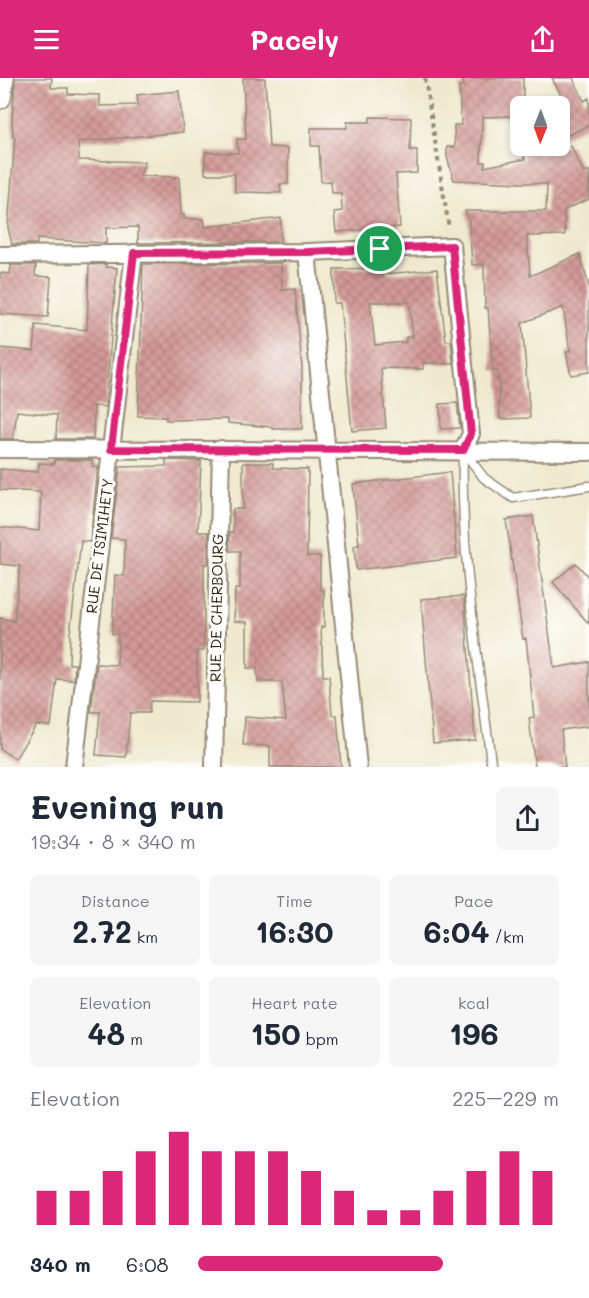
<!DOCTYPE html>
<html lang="en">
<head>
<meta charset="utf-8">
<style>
  :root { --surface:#fff; --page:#f6f6f7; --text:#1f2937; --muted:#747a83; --accent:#db2777 }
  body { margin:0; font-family:Mali,sans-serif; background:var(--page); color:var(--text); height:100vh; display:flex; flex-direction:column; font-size:22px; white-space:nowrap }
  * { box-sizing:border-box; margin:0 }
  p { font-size:20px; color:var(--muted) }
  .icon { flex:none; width:33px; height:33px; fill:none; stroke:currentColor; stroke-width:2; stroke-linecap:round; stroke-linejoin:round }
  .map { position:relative; height:689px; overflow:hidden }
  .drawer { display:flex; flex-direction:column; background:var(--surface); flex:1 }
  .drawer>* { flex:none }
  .needle { width:39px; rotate:181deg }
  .tools { position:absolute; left:510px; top:18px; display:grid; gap:12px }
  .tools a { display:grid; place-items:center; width:60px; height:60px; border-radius:9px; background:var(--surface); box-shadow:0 3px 9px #0003; font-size:30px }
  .pin { position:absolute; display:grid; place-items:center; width:51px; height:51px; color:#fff; margin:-26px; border:3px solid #fff; border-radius:50%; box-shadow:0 2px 6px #0007 }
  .round { display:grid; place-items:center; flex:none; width:63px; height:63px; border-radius:9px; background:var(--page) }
  .headline { display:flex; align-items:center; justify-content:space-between; height:102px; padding:0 30px }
  h1 { font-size:33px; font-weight:700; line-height:45px }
  .figures { display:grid; grid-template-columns:repeat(3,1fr); gap:9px; height:102px; padding:6px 30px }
  .figures div { display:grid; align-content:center; border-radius:9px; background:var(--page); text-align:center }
  .figures b { font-size:30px; font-weight:700 }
  .figures small { font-size:16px; font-weight:400 }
  .figures p { font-size:16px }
  .chart { height:168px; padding:12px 30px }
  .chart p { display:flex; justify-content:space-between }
  .chart svg { width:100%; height:108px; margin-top:6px; stroke:var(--accent); stroke-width:6 }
  ul { padding:0 30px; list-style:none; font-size:20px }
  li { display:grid; grid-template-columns:96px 72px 1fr; align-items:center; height:45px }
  li i { height:15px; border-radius:8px; background:var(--accent) }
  header { display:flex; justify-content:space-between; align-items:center; height:78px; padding:0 30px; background:var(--accent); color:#fff; font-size:27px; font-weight:700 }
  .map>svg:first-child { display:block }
  .building { fill:url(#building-cross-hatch); fill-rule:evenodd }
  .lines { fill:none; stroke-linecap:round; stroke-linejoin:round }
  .service-casing { stroke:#958a76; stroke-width:11 }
  .minor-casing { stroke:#958a76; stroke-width:20 }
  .tertiary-casing { stroke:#958a76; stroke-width:24 }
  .path { stroke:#958a76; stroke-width:4; stroke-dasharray:4.5 4.5; stroke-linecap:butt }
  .service { stroke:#fff; stroke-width:8 }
  .minor { stroke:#fff; stroke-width:16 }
  .tertiary { stroke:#fff; stroke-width:21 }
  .route-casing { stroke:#fff; stroke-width:12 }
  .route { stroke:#db2777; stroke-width:8 }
  .labels { text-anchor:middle; stroke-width:6; stroke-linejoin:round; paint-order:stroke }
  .street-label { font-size:15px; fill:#3b2a1e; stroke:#fdfcf7 }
</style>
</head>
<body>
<header><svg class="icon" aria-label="menu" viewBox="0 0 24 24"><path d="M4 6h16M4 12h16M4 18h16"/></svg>Pacely<svg class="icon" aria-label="share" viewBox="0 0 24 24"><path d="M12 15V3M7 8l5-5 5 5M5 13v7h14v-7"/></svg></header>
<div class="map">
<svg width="589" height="689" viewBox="0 0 589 689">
  <defs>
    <pattern id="building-cross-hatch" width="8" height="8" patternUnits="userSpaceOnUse" patternTransform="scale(1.5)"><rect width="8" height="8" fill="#d49a99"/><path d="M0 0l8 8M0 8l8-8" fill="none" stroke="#ad7e7c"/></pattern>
  </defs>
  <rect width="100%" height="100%" fill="#fdfcf7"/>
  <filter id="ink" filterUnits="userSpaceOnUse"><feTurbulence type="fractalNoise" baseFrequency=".0167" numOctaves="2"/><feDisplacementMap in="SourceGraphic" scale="12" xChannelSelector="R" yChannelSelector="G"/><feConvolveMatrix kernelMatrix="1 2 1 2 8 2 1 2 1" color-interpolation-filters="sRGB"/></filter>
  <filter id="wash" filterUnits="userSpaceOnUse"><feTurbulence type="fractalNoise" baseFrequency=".008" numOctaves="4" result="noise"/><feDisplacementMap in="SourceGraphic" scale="24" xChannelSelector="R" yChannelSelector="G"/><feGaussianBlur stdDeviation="1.35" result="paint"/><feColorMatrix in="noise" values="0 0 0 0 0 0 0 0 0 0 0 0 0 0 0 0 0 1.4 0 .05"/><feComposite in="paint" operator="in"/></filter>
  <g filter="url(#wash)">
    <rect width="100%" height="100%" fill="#efe9cf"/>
    <g id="blocks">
      <path class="building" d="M 15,0 L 52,0 L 51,10 L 68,10 L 68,16 L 100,17 L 100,28 L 138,27 L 137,17 L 179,13 L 183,54 L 78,64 L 79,82 L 145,84 L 140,98 L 179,99 L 181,137 L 184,137 L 184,141 L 204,141 L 205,149 L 281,140 L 280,164 L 138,165 L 138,149 L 106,150 L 106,165 L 37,161 L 37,166 L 12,166 L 8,150 L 15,59 L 13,59 L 12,43 Z
        M 243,0 L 265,0 L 269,69 L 288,70 L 288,106 L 280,106 L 281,115 L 235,114 L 235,96 L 205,96 L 205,74 L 238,75 L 237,61 L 246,61 Z
        M 463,0 L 523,0 L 523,28 L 520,28 L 520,38 L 482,39 L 481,84 L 485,84 L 484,89 L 525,81 L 520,68 L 571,68 L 584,95 L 589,93 L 589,121 L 564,132 L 565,157 L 527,158 L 530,198 L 580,176 L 589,209 L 589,294 L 571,297 L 566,274 L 570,273 L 563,229 L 522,245 L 530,340 L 500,341 L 498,293 L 493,293 L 488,230 L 485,230 L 484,186 L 472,187 L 469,143 L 465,133 L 546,133 L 547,106 L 454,102 L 447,79 L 447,69 L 455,69 L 454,47 L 461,47 L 459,8 L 464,8 Z
        M 552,0 L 573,0 L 584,23 L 589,20 L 589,47 L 560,61 L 560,15 Z
        M 370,39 L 411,40 L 410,72 L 417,72 L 417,95 L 396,96 L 400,149 L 336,154 L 334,134 L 342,133 L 341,115 L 332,115 L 331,103 L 321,104 L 319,68 L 311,68 L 311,50 L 347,50 L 347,44 L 370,44 Z
        M 281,185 L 282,212 L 295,211 L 302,290 L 302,351 L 272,351 L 272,349 L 228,345 L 228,341 L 166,342 L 166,339 L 138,338 L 143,186 Z
        M 106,186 L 106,189 L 117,190 L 105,329 L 94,328 L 93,361 L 56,361 L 57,337 L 17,333 L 13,361 L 0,361 L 0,270 L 34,273 L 36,247 L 87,252 L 89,187 Z
        M 11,187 L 36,187 L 35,198 L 51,199 L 48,239 L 0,236 L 0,195 L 10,196 Z
        M 387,190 L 387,196 L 437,191 L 446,263 L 451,263 L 453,286 L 423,285 L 423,291 L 381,290 L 386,350 L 352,353 L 340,225 L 334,225 L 334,191 ZM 370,224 L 409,224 L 413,259 L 406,259 L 406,264 L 375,267 Z
        M 457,325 L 460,350 L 441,351 L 440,326 Z
        M 55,382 L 92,382 L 93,389 L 98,389 L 90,464 L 81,463 L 70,556 L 69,586 L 75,586 L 74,602 L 57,601 L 51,648 L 36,647 L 15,681 L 0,671 L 0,540 L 14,543 L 20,488 L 0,486 L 0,449 L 39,453 L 41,414 L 0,412 L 0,391 L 38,394 L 39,385 L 54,386 Z
        M 166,382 L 201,383 L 198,454 L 209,454 L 208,486 L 204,486 L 204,573 L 197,573 L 197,624 L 150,623 L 149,635 L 130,635 L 126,679 L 96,677 L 100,634 L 91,634 L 97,586 L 117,587 L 118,556 L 112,556 L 115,497 L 124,498 L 125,461 L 111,460 L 120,389 L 166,388 Z
        M 243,385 L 273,385 L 273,390 L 308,391 L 307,478 L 320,478 L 320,512 L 324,512 L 324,549 L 321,549 L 323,598 L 329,598 L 332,637 L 337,637 L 341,689 L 270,689 L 270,668 L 243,667 L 245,639 L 286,642 L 282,604 L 258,604 L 257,590 L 247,590 L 247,544 L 234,543 L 235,511 L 240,511 L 240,473 L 229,473 L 230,454 L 233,454 L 233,431 L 243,431 Z
        M 450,394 L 457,480 L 356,492 L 354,468 L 359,467 L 353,406 Z
        M 533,438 L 554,590 L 589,584 L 589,648 L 561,652 L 565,689 L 535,689 L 529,640 L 534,639 L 526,560 L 523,561 L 506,442 Z
        M 576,485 L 589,500 L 589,546 L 553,504 Z
        M 464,518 L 475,662 L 433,665 L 421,521 Z"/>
    </g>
  </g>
  <g filter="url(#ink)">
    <use href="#blocks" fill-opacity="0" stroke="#958a76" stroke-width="1.5"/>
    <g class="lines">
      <g class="service-casing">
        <path id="service" d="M 463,372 C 460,476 478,581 491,684
          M 465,375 L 484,400 L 513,420 L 589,408"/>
      </g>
      <g class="minor-casing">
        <path id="minor" d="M 307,174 L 358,689
          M 0,177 L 307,174 L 452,168 L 471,356 L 463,372
          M 0,371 L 589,374
          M 74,689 L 134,175
          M 214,689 L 221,371"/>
      </g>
      <g class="tertiary-casing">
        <path id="tertiary" d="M 0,20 L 3,0"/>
      </g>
      <path class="path" d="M 425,0 L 449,150"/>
      <use href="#service" class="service"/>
      <use href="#minor" class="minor"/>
      <use href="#tertiary" class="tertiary"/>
    </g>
  </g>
  <g class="lines" filter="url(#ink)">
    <g class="route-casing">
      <path id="route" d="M 452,168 L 471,356 L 463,372 L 111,371 L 134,175 L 308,174 Z"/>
    </g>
    <use href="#route" class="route"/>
  </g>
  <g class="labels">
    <g class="street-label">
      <text transform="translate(100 468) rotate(-83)" y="5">RUE DE TSIMIHETY</text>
      <text transform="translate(217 530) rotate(-89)" y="5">RUE DE CHERBOURG</text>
    </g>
  </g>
</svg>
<div class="tools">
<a><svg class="needle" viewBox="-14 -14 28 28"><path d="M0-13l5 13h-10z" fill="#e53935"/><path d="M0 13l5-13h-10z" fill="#747a83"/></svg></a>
</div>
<div class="pin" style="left:380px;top:171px;background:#1e9e55"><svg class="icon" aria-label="arrive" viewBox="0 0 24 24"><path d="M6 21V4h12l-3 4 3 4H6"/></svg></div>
</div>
<section class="drawer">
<div class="headline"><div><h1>Evening run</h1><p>19:34 · 8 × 340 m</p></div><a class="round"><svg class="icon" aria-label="share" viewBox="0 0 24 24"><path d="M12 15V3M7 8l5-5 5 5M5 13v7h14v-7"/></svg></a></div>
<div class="figures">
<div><p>Distance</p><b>2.72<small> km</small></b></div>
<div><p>Time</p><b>16:30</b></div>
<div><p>Pace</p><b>6:04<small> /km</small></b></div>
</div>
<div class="figures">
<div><p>Elevation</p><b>48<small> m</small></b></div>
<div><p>Heart rate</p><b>150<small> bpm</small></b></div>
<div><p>kcal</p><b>196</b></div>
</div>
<div class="chart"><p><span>Elevation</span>225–229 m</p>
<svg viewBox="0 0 160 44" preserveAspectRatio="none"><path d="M5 44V30M15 44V30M25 44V22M35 44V14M45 44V6M55 44V14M65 44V14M75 44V14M85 44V22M95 44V30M105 44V38M115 44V38M125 44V30M135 44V22M145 44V14M155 44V22"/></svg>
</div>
<ul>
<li><b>340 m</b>6:08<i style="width:68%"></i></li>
</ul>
</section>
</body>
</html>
